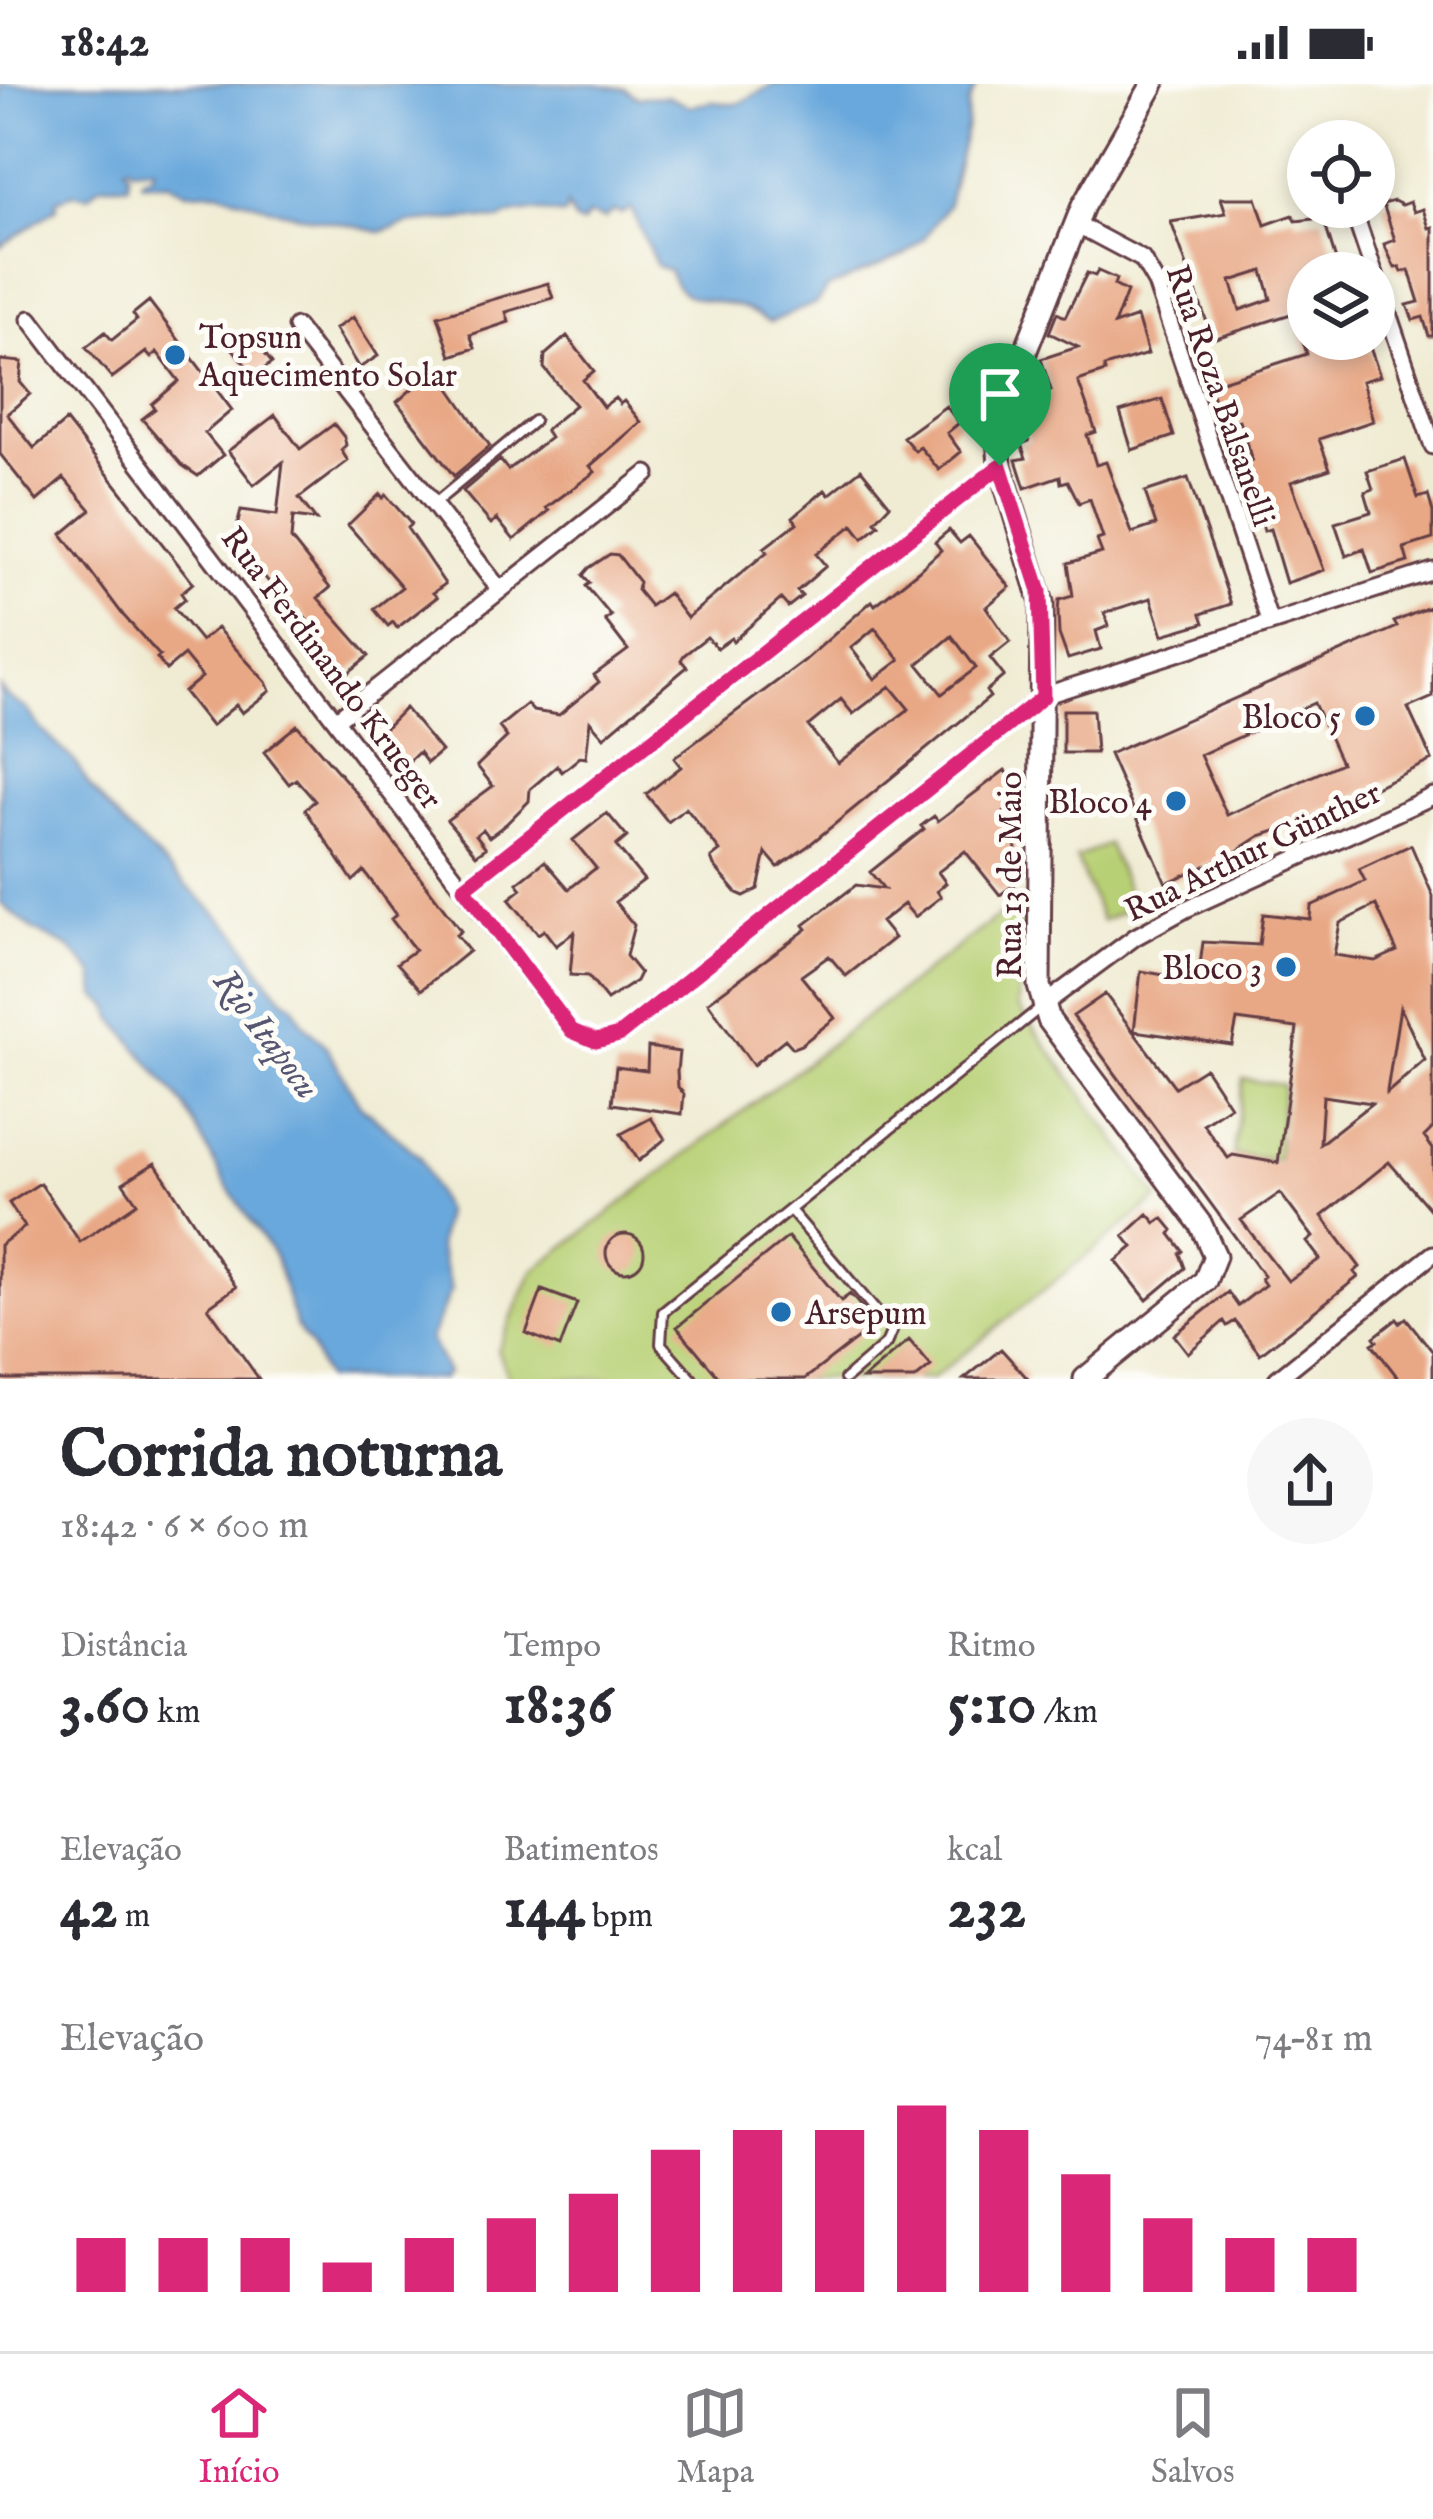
<!DOCTYPE html>
<html lang="pt">
<head>
<meta charset="utf-8">
<style>
  :root { --surface:#fff; --page:#f7f7f7; --text:#2b2b33; --muted:#7c7c81; --line:#e1e1e2; --accent:#db2777 }
  body { margin:0; font-family:"IM FELL English",serif; background:var(--page); color:var(--text); height:100vh; display:flex; flex-direction:column; font-size:45px; white-space:nowrap }
  * { box-sizing:border-box; margin:0 }
  p { font-size:39px; color:var(--muted) }
  .icon { flex:none; width:66px; height:66px; fill:none; stroke:currentColor; stroke-width:2; stroke-linecap:round; stroke-linejoin:round }
  .map { position:relative; height:1295px; overflow:hidden }
  .details { display:flex; flex-direction:column; background:var(--surface); flex:1 }
  .details>* { flex:none }
  .fabs { position:absolute; left:1287px; top:36px; display:grid; gap:24px }
  .fabs a { display:grid; place-items:center; width:108px; height:108px; border-radius:50%; background:var(--surface); box-shadow:0 6px 18px #0003; font-size:60px }
  .pin { position:absolute; display:grid; place-items:center; width:102px; height:102px; color:#fff; margin:-123px -51px; border-radius:50% 50% 50% 0; rotate:-45deg; box-shadow:0 0 12px #0007 }
  .pin .icon { rotate:45deg }
  .round { display:grid; place-items:center; flex:none; width:126px; height:126px; border-radius:63px; background:var(--page) }
  .summary { display:flex; align-items:center; justify-content:space-between; height:204px; padding:0 60px }
  h1 { font-size:66px; font-weight:800; line-height:90px }
  .stats { display:grid; grid-template-columns:repeat(3,1fr); gap:18px; height:204px; padding:12px 60px }
  .stats div { display:grid; align-content:center }
  .stats b { font-size:60px; font-weight:800 }
  .stats small { font-size:33px; font-weight:400 }
  .stats p { font-size:33px }
  .chart { height:336px; padding:24px 60px }
  .chart p { display:flex; justify-content:space-between }
  .chart svg { width:100%; height:216px; margin-top:12px; stroke:var(--accent); stroke-width:6 }
  .status { display:flex; justify-content:space-between; align-items:center; height:84px; padding:0 60px; background:var(--surface); direction:ltr }
  .status svg { height:33px; fill:currentColor }
  .dock { display:flex; justify-content:space-around; align-items:center; height:168px; border-top:3px solid var(--line); background:var(--surface); font-size:33px; color:var(--muted) }
  .dock a { display:grid; justify-items:center; gap:6px }
  .dock .selected { color:var(--accent) }
  .map>svg:first-child { display:block }
  .green { fill:#b8d074; stroke:#817850; stroke-width:3 }
  .water { fill:#69a8dc; stroke:#5a6484; stroke-width:3 }
  .building { fill:#e8a886; fill-rule:evenodd }
  .lines { fill:none; stroke-linecap:round; stroke-linejoin:round }
  .lane-casing { stroke:#633e44; stroke-width:14 }
  .street-casing { stroke:#633e44; stroke-width:21 }
  .secondary-casing { stroke:#633e44; stroke-width:27 }
  .lane { stroke:#fff; stroke-width:8 }
  .street { stroke:#fff; stroke-width:15 }
  .secondary { stroke:#fff; stroke-width:21 }
  .route-casing { stroke:#fff; stroke-width:24 }
  .route { stroke:#db2777; stroke-width:15 }
  .poi-dot { fill:#1f6fb2; stroke:#fdfcf7; stroke-width:4.5 }
  .labels { text-anchor:middle; stroke-width:10; stroke-linejoin:round; paint-order:stroke }
  .poi-label { font-size:33px; fill:#4a1f2b; stroke:#fdfcf7; text-anchor:end }
  .street-label { font-size:33px; fill:#4a1f2b; stroke:#fdfcf7 }
  .water-label { font-size:36px; font-style:italic; fill:#565672; stroke:#fdfcf7 }
</style>
</head>
<body>
<div class="status"><b>18:42</b><svg viewBox="0 0 49 12"><path d="M0 12V9h3v3zM5 12V6h3v6zM10 12V3h3v9zM15 12V0h3v12zM26 1h20v11H26zM47 4h2v5h-2z"/></svg></div>
<div class="map">
<svg width="1433" height="1295" viewBox="0 0 1433 1295">
  <rect width="100%" height="100%" fill="#fdfcf7"/>
  <filter id="ink" filterUnits="userSpaceOnUse"><feTurbulence type="fractalNoise" baseFrequency=".00833" numOctaves="2"/><feDisplacementMap in="SourceGraphic" scale="24" xChannelSelector="R" yChannelSelector="G"/><feConvolveMatrix kernelMatrix="1 2 1 2 8 2 1 2 1" color-interpolation-filters="sRGB"/></filter>
  <filter id="wash" filterUnits="userSpaceOnUse"><feTurbulence type="fractalNoise" baseFrequency=".004" numOctaves="4" result="noise"/><feDisplacementMap in="SourceGraphic" scale="48" xChannelSelector="R" yChannelSelector="G"/><feGaussianBlur stdDeviation="2.7" result="paint"/><feColorMatrix in="noise" values="0 0 0 0 0 0 0 0 0 0 0 0 0 0 0 0 0 1.4 0 .05"/><feComposite in="paint" operator="in"/></filter>
  <g filter="url(#wash)">
    <rect width="100%" height="100%" fill="#f0ecd4"/>
    <path class="green" d="M 1108,760 L 1134,822 L 1102,837 L 1076,774 Z
      M 1022,814 L 1018,923 L 1159,1114 L 932,1295 L 509,1295 L 497,1266 L 533,1187 Z
      M 1243,995 L 1283,1001 L 1277,1076 L 1233,1070 Z"/>
    <path class="water" d="M 0,0 L 594,0 L 626,5 L 637,13 L 667,12 L 689,22 L 713,18 L 737,20 L 775,0 L 977,0 L 968,20 L 967,41 L 948,120 L 925,153 L 906,170 L 827,204 L 816,219 L 770,238 C 761,234 752,227 743,224 C 715,212 678,224 669,186 L 657,182 L 631,125 L 621,130 L 614,127 L 605,135 L 589,131 L 582,140 L 575,137 L 567,122 L 564,131 C 545,128 519,123 500,136 L 469,134 L 410,139 L 380,148 L 284,128 L 217,107 L 186,108 L 168,99 L 142,99 L 142,95 L 153,90 L 154,83 L 133,85 L 129,81 L 125,82 L 129,89 L 128,101 L 101,101 L 88,112 L 73,110 L 57,116 L 57,124 L 0,163 Z
      M 0,603 L 7,613 L 27,625 L 41,645 L 75,678 L 90,703 L 122,740 L 238,850 L 262,889 L 283,914 L 293,920 L 303,939 L 326,962 L 360,1021 L 420,1073 L 444,1128 L 438,1163 L 451,1206 L 430,1255 L 447,1289 L 442,1295 L 325,1295 L 310,1261 L 296,1242 L 275,1173 L 225,1099 L 184,1021 L 113,934 L 110,922 L 96,912 L 94,890 L 70,864 L 32,845 L 0,819 Z"/>
    <g id="blocks">
      <path class="building" d="M 1221,114 L 1256,114 L 1265,141 L 1293,131 L 1296,137 L 1323,134 L 1340,189 L 1308,189 L 1308,255 L 1367,255 L 1380,292 L 1362,297 L 1373,337 L 1319,355 L 1330,385 L 1291,398 L 1324,486 L 1286,499 L 1270,445 L 1264,447 L 1259,430 L 1263,429 L 1247,378 L 1252,376 L 1239,336 L 1229,339 L 1224,323 L 1217,325 L 1209,301 L 1307,270 L 1294,229 L 1213,255 L 1171,138 L 1226,129 ZM 1263,187 L 1271,215 L 1240,226 L 1231,197 Z
        M 1394,117 L 1402,121 L 1410,118 L 1414,128 L 1423,125 L 1429,144 L 1433,143 L 1433,252 L 1429,252 L 1423,233 L 1413,236 L 1407,221 L 1419,218 L 1409,186 L 1402,188 L 1400,183 L 1395,184 L 1384,160 L 1395,156 L 1383,120 Z
        M 1098,187 L 1116,195 L 1114,201 L 1127,208 L 1114,241 L 1137,233 L 1148,270 L 1104,283 L 1105,288 L 1078,297 L 1096,348 L 1087,351 L 1096,381 L 1106,378 L 1132,449 L 1156,441 L 1145,408 L 1188,394 L 1231,520 L 1201,530 L 1204,539 L 1163,551 L 1151,514 L 1104,529 L 1109,542 L 1096,547 L 1101,565 L 1068,575 L 1059,550 L 1058,528 L 1059,516 L 1073,512 L 1068,479 L 1102,469 L 1097,456 L 1103,454 L 1090,415 L 1079,419 L 1068,397 L 1061,399 L 1060,392 L 1025,404 L 1016,376 L 1026,374 L 1021,360 L 1029,357 L 1023,338 L 1029,336 L 1023,314 L 1051,306 L 1041,275 L 1078,263 L 1049,249 L 1057,229 L 1065,233 L 1087,189 L 1095,192 Z
        M 548,199 L 553,214 L 506,228 L 509,238 L 470,251 L 475,264 L 451,272 L 438,232 Z
        M 149,217 L 232,326 L 205,349 L 223,371 L 198,392 L 182,381 L 142,335 L 155,325 L 152,320 L 179,297 L 157,268 L 151,274 L 146,268 L 112,294 L 86,263 L 105,248 L 112,256 L 137,236 L 133,230 Z
        M 353,233 L 378,272 L 359,284 L 335,245 Z
        M 248,248 L 272,279 L 254,292 L 229,260 Z
        M 567,252 L 594,287 L 583,296 L 603,323 L 615,314 L 620,320 L 624,317 L 641,338 L 590,382 L 595,388 L 546,424 L 549,427 L 514,456 L 497,435 L 491,440 L 463,407 L 500,376 L 508,386 L 550,354 L 545,346 L 575,321 L 544,284 L 545,271 Z
        M 0,276 L 22,278 L 20,298 L 30,310 L 7,330 L 34,364 L 66,337 L 193,499 L 181,509 L 185,515 L 174,524 L 201,557 L 217,544 L 266,598 L 270,607 L 242,629 L 236,621 L 211,642 L 184,608 L 202,593 L 184,571 L 166,586 L 157,574 L 160,572 L 123,531 L 62,450 L 91,426 L 64,394 L 37,417 L 0,370 Z
        M 440,290 L 490,362 L 454,392 L 397,318 L 422,296 Z
        M 1162,315 L 1174,352 L 1132,366 L 1120,328 Z
        M 946,322 L 959,339 L 947,349 L 961,368 L 939,386 L 920,363 L 915,367 L 903,353 Z
        M 275,331 L 300,365 L 334,340 L 344,353 L 346,361 L 341,366 L 348,377 L 299,414 L 316,436 L 293,433 L 291,455 L 330,504 L 318,514 L 369,572 L 343,593 L 335,583 L 331,586 L 309,556 L 317,548 L 296,523 L 292,526 L 234,456 L 241,426 L 277,431 L 283,378 L 254,401 L 228,367 Z
        M 1405,375 L 1418,414 L 1428,411 L 1433,428 L 1433,455 L 1404,464 L 1408,478 L 1372,489 L 1364,465 L 1346,472 L 1335,439 L 1371,428 L 1365,408 L 1373,405 L 1367,387 Z
        M 861,385 L 890,421 L 875,437 L 879,441 L 863,454 L 853,441 L 816,470 L 826,482 L 797,507 L 802,512 L 788,523 L 781,515 L 733,557 L 731,554 L 717,564 L 707,553 L 684,571 L 681,576 L 687,583 L 604,653 L 590,637 L 586,674 L 580,673 L 562,688 L 557,682 L 530,705 L 529,717 L 506,740 L 489,753 L 483,745 L 476,751 L 486,764 L 476,771 L 447,736 L 493,702 L 477,682 L 507,653 L 499,643 L 527,620 L 533,627 L 559,631 L 599,598 L 594,591 L 628,566 L 605,536 L 611,532 L 586,502 L 590,499 L 583,491 L 589,484 L 610,470 L 618,471 L 639,498 L 637,506 L 650,522 L 668,509 L 687,534 L 767,468 L 764,464 L 797,439 L 793,433 L 825,406 L 829,411 Z
        M 380,410 L 383,414 L 386,411 L 411,440 L 407,444 L 445,500 L 433,509 L 437,513 L 397,544 L 393,538 L 388,542 L 374,525 L 402,503 L 348,441 Z
        M 949,446 L 960,459 L 969,452 L 1010,503 L 986,523 L 1010,558 L 990,574 L 1004,592 L 986,607 L 990,613 L 808,762 L 778,783 L 766,769 L 758,805 L 744,812 L 737,809 L 714,782 L 711,774 L 720,767 L 686,724 L 668,738 L 646,710 L 681,683 L 674,674 L 804,577 L 872,517 L 875,521 L 918,487 L 941,466 L 935,458 ZM 875,544 L 900,576 L 875,595 L 851,564 ZM 952,552 L 976,584 L 942,610 L 918,580 ZM 890,602 L 909,625 L 838,679 L 808,642 L 841,615 L 853,630 Z
        M 1429,523 L 1433,533 L 1433,613 L 1408,624 L 1432,676 L 1297,740 L 1260,752 L 1234,769 L 1166,799 L 1109,670 L 1397,543 L 1394,538 ZM 1314,619 L 1341,679 L 1227,731 L 1200,671 Z
        M 405,624 L 441,667 L 427,679 L 419,668 L 406,680 L 381,648 Z
        M 1063,626 L 1093,626 L 1096,669 L 1063,669 Z
        M 297,641 L 355,707 L 461,847 L 456,851 L 469,867 L 421,906 L 397,879 L 415,866 L 391,835 L 396,831 L 364,787 L 353,797 L 305,725 L 315,717 L 296,695 L 289,700 L 264,668 Z
        M 1005,686 L 1014,697 L 1015,709 L 1026,710 L 1000,732 L 1016,752 L 1015,800 L 1000,811 L 965,767 L 938,788 L 946,799 L 937,807 L 941,813 L 915,833 L 904,820 L 881,838 L 894,854 L 846,892 L 829,872 L 801,892 L 835,934 L 801,961 L 793,964 L 785,955 L 753,981 L 708,918 L 807,845 L 804,841 L 856,801 L 884,805 L 870,788 L 924,745 L 921,742 L 934,732 L 938,737 Z
        M 607,729 L 627,753 L 616,762 L 644,796 L 615,818 L 634,841 L 626,872 L 640,889 L 636,897 L 607,916 L 588,892 L 570,891 L 574,848 L 556,862 L 544,846 L 538,850 L 509,815 L 522,805 L 517,799 L 545,777 L 569,805 L 596,784 L 573,756 Z
        M 1411,761 L 1433,812 L 1433,1044 L 1424,1053 L 1433,1065 L 1433,1129 L 1389,1078 L 1322,1132 L 1360,1183 L 1354,1188 L 1358,1193 L 1260,1270 L 1235,1237 L 1227,1242 L 1224,1237 L 1188,1269 L 1174,1251 L 1228,1208 L 1238,1222 L 1265,1201 L 1261,1195 L 1264,1192 L 1073,932 L 1105,910 L 1175,1003 L 1205,984 L 1230,1022 L 1203,1040 L 1228,1074 L 1233,1071 L 1278,1079 L 1297,944 L 1237,936 L 1232,961 L 1134,947 L 1141,887 L 1198,897 L 1203,858 L 1259,861 L 1263,830 L 1310,835 L 1311,822 L 1365,797 L 1359,785 ZM 1376,821 L 1397,867 L 1375,877 L 1334,871 L 1340,839 ZM 1400,923 L 1425,976 L 1387,1009 L 1387,1007 ZM 1323,1012 L 1372,1019 L 1320,1060 ZM 1280,1109 L 1313,1153 L 1307,1158 L 1320,1175 L 1288,1197 L 1241,1136 Z
        M 648,963 L 679,968 L 677,987 L 678,1003 L 684,1010 L 682,1030 L 612,1020 L 616,983 L 647,987 Z
        M 651,1034 L 665,1055 L 639,1077 L 621,1050 Z
        M 155,1079 L 236,1203 L 208,1223 L 259,1295 L 0,1295 L 0,1161 L 25,1143 L 9,1119 L 40,1099 L 80,1158 L 137,1119 L 123,1099 Z
        M 1148,1130 L 1156,1139 L 1163,1134 L 1173,1146 L 1170,1150 L 1183,1167 L 1180,1170 L 1185,1184 L 1147,1216 L 1116,1177 L 1133,1163 L 1124,1152 Z
        M606 1169a19 19 0 1 1 38 0a19 19 0 1 1-38 0Z
        M 788,1153 L 841,1217 L 850,1210 L 876,1240 L 805,1295 L 720,1295 L 677,1243 Z
        M 542,1206 L 577,1219 L 560,1263 L 526,1249 Z
        M 1406,1234 L 1433,1268 L 1433,1295 L 1399,1295 L 1372,1260 L 1377,1257 L 1374,1253 L 1397,1235 L 1400,1239 Z
        M 909,1256 L 931,1282 L 915,1295 L 863,1295 Z
        M 1001,1265 L 1028,1295 L 964,1295 L 984,1279 Z"/>
    </g>
  </g>
  <g filter="url(#ink)">
    <use href="#blocks" fill-opacity="0" stroke="#633e44" stroke-width="3"/>
    <g class="lines">
      <g class="lane-casing">
        <path id="lane" d="M 435,419 L 534,337
          M 790,1126 L 892,1246 L 886,1260 L 845,1295
          M 692,1295 L 661,1260 L 663,1228 L 1040,924"/>
      </g>
      <g class="street-casing">
        <path id="street" d="M 1352,123 L 1433,362
          M 1076,140 L 1142,175 L 1156,199 L 1270,539
          M 30,235 L 572,947 L 596,957 L 619,951 L 1043,612 L 1433,487
          M 296,243 L 500,506
          M 336,636 L 647,390
          M 464,804 L 1000,382
          M 1043,921 L 1135,853 L 1186,825 L 1433,712
          M 1277,1295 L 1433,1170"/>
      </g>
      <g class="secondary-casing">
        <path id="secondary" d="M 1085,1295 L 1205,1197 L 1215,1172 L 1201,1141 L 1049,936 L 1039,902 L 1042,519 L 1000,382 L 997,339 L 1083,122 L 1153,0"/>
      </g>
      <use href="#lane" class="lane"/>
      <use href="#street" class="street"/>
      <use href="#secondary" class="secondary"/>
    </g>
  </g>
  <g class="lines" filter="url(#ink)">
    <g class="route-casing">
      <path id="route" d="M 1000,382 L 1040,507 L 1043,613 L 619,951 L 596,957 L 572,947 L 464,804 Z"/>
    </g>
    <use href="#route" class="route"/>
  </g>
  <g class="poi-dot">
    <circle cx="175" cy="271" r="12"/>
    <circle cx="1365" cy="632" r="12"/>
    <circle cx="1176" cy="717" r="12"/>
    <circle cx="1286" cy="883" r="12"/>
    <circle cx="781" cy="1228" r="12"/>
  </g>
  <g class="labels">
    <g class="poi-label">
      <text x="199" y="264" text-anchor="start">Topsun<tspan x="199" dy="38">Aquecimento Solar</tspan></text>
      <text x="1341" y="644">Bloco 5</text>
      <text x="1152" y="729">Bloco 4</text>
      <text x="1262" y="895">Bloco 3</text>
      <text x="805" y="1240" text-anchor="start">Arsepum</text>
    </g>
    <g class="street-label">
      <text transform="translate(1222 311) rotate(71)" y="12">Rua Roza Balsanelli</text>
      <text transform="translate(333 583) rotate(53)" y="12">Rua Ferdinando Krueger</text>
      <text transform="translate(1252 766) rotate(-26)" y="12">Rua Arthur Günther</text>
      <text transform="translate(1009 791) rotate(-90)" y="12">Rua 13 de Maio</text>
    </g>
    <g class="water-label">
      <text transform="translate(268 949) rotate(53)" y="13">Rio Itapocu</text>
    </g>
  </g>
</svg>
<div class="fabs">
<a><svg class="icon" aria-label="locate" viewBox="0 0 24 24"><circle cx="12" cy="12" r="6"/><path d="M12 2v4M12 18v4M2 12h4M18 12h4"/></svg></a>
<a><svg class="icon" aria-label="layers" viewBox="0 0 24 24"><path d="M12 4l9 5-9 5-9-5zM3 14l9 5 9-5"/></svg></a>
</div>
<div class="pin" style="left:1000px;top:382px;background:#1e9e55"><svg class="icon" aria-label="arrive" viewBox="0 0 24 24"><path d="M6 21V4h12l-3 4 3 4H6"/></svg></div>
</div>
<section class="details">
<div class="summary"><div><h1>Corrida noturna</h1><p>18:42 · 6 × 600 m</p></div><a class="round"><svg class="icon" aria-label="share" viewBox="0 0 24 24"><path d="M12 15V3M7 8l5-5 5 5M5 13v7h14v-7"/></svg></a></div>
<div class="stats">
<div><p>Distância</p><b>3.60<small> km</small></b></div>
<div><p>Tempo</p><b>18:36</b></div>
<div><p>Ritmo</p><b>5:10<small> /km</small></b></div>
</div>
<div class="stats">
<div><p>Elevação</p><b>42<small> m</small></b></div>
<div><p>Batimentos</p><b>144<small> bpm</small></b></div>
<div><p>kcal</p><b>232</b></div>
</div>
<div class="chart"><p><span>Elevação</span>74–81 m</p>
<svg viewBox="0 0 160 44" preserveAspectRatio="none"><path d="M5 44V33M15 44V33M25 44V33M35 44V38M45 44V33M55 44V29M65 44V24M75 44V15M85 44V11M95 44V11M105 44V6M115 44V11M125 44V20M135 44V29M145 44V33M155 44V33"/></svg>
</div>
</section>
<nav class="dock">
<a class="selected"><svg class="icon" aria-label="home" viewBox="0 0 24 24"><path d="M3 11l9-7 9 7M6 9v11h12V9"/></svg>Início</a>
<a><svg class="icon" aria-label="map" viewBox="0 0 24 24"><path d="M3 6l6-2 6 2 6-2v14l-6 2-6-2-6 2zM9 4v14M15 6v14"/></svg>Mapa</a>
<a><svg class="icon" aria-label="saved" viewBox="0 0 24 24"><path d="M7 4h10v16l-5-4-5 4z"/></svg>Salvos</a>
</nav>
</body>
</html>
